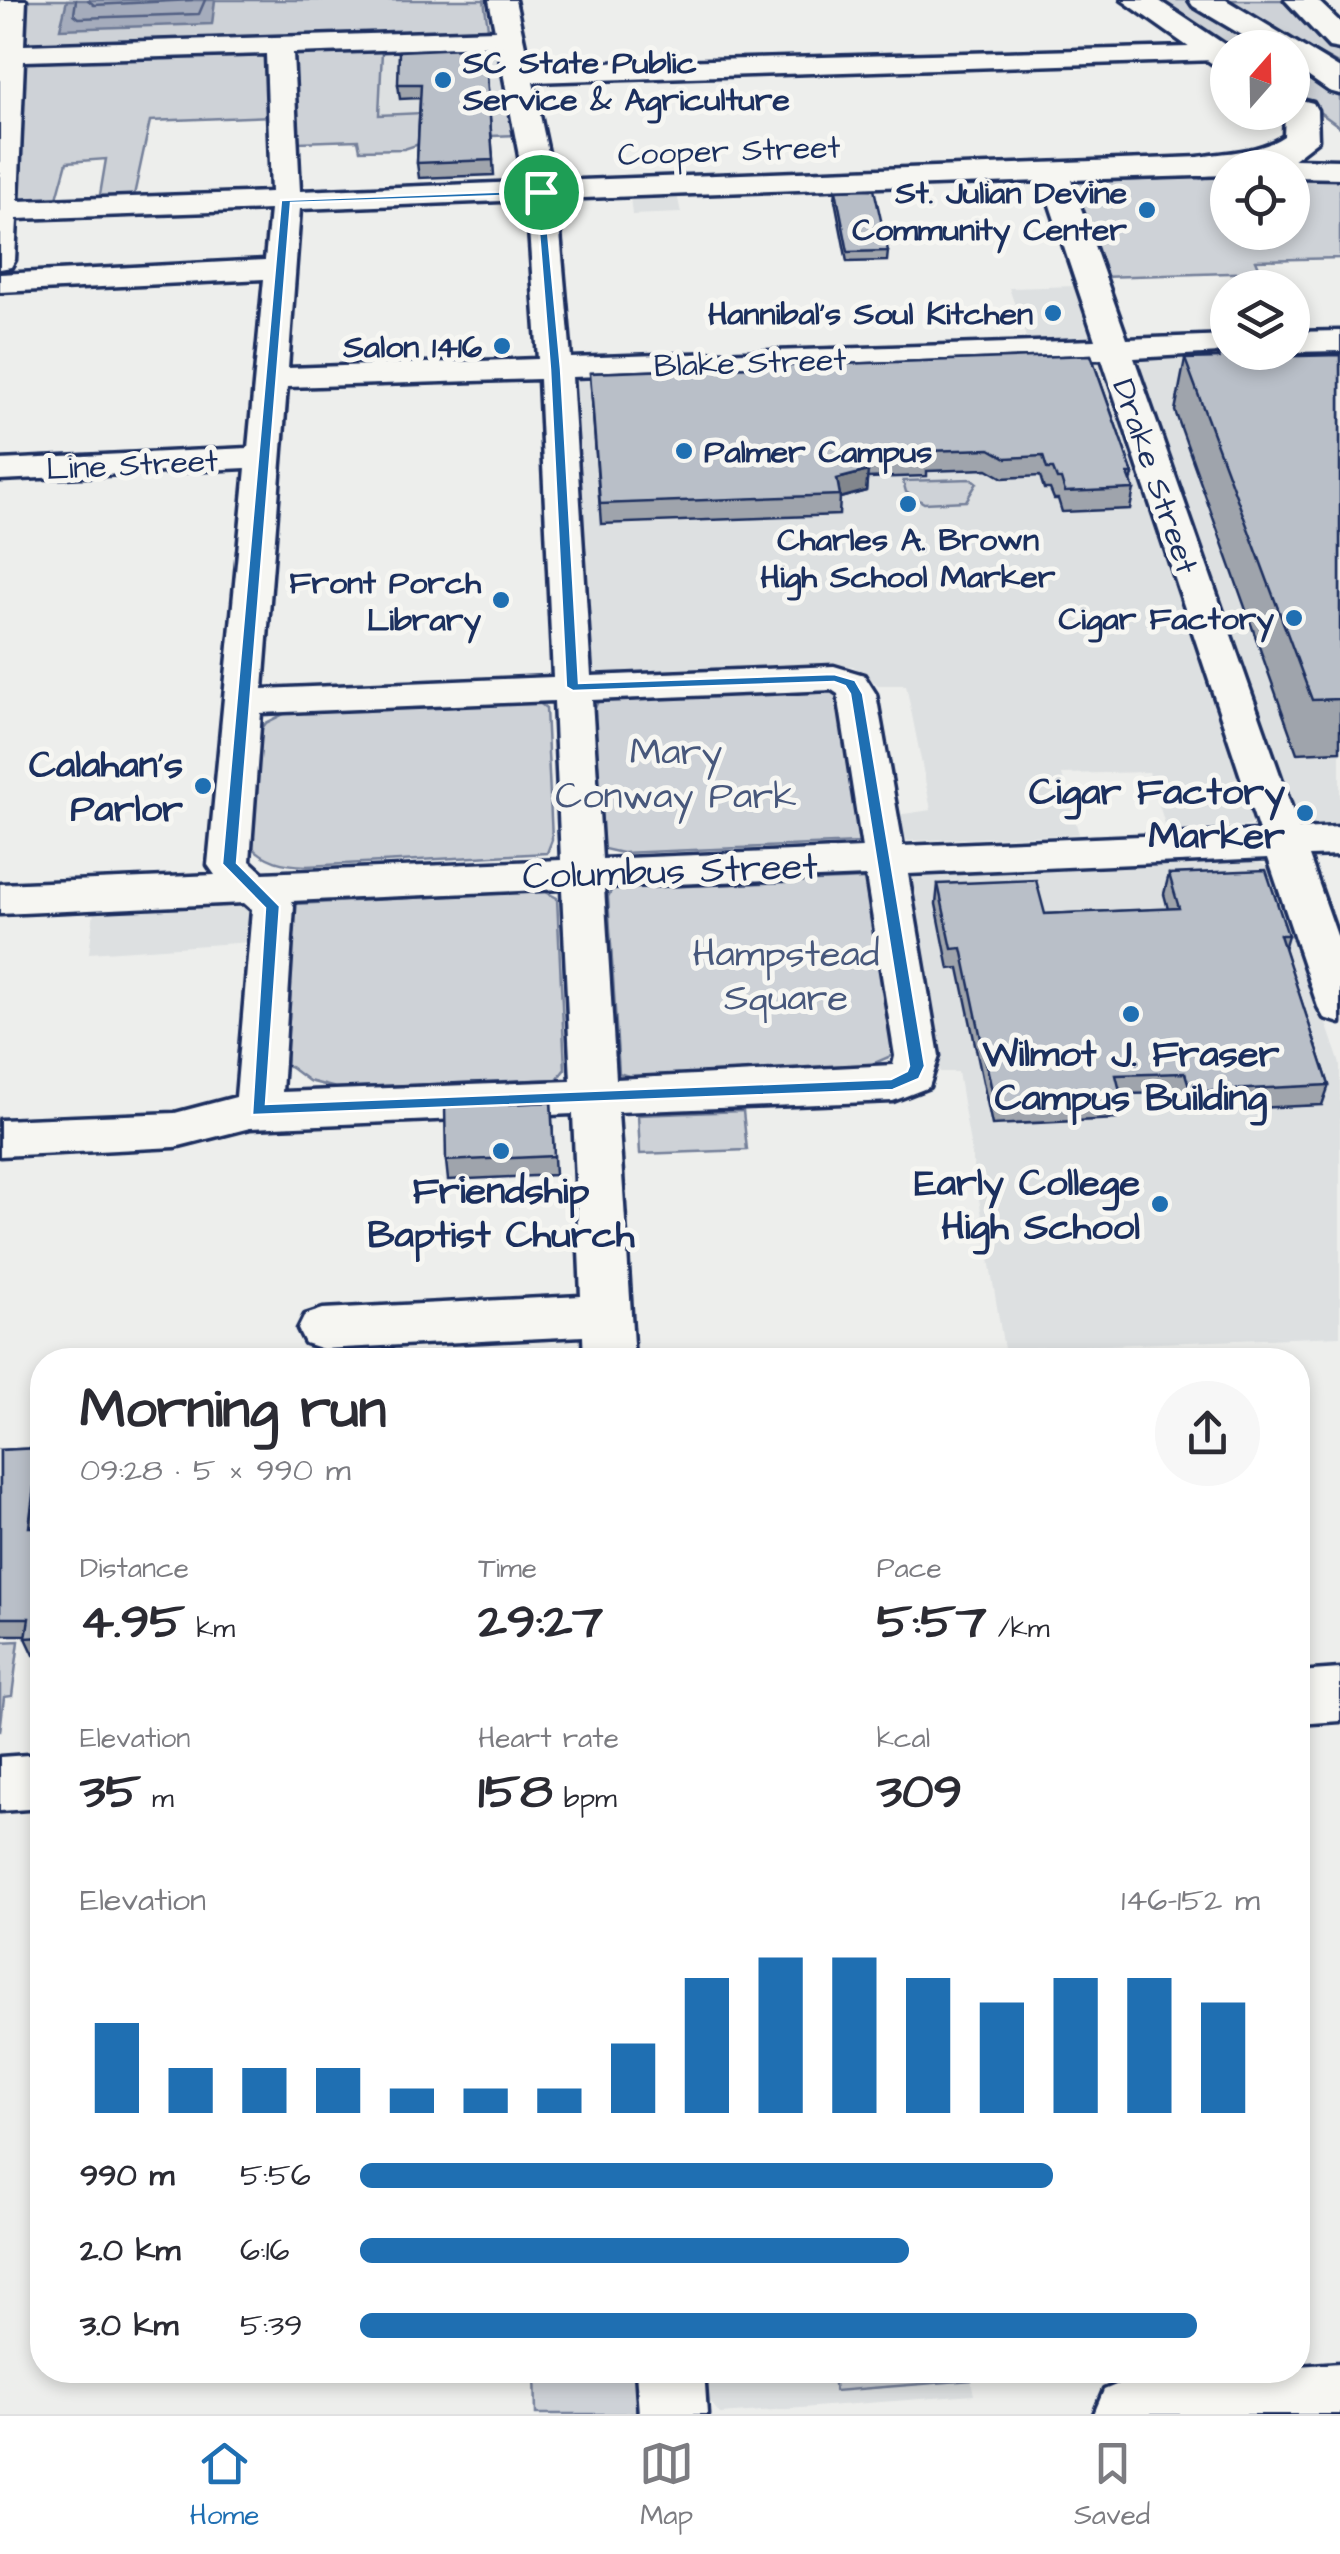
<!DOCTYPE html>
<html lang="en">
<head>
<meta charset="utf-8">
<style>
  :root { --surface:#fff; --page:#f7f7f7; --text:#2b2b33; --muted:#7c7c81; --line:#e1e1e2; --accent:#1f6fb2 }
  body { margin:0; font-family:"Architects Daughter",sans-serif; background:var(--page); color:var(--text); height:100vh; display:flex; flex-direction:column; font-size:38px; white-space:nowrap }
  * { box-sizing:border-box; margin:0 }
  p { font-size:32px; color:var(--muted) }
  .icon { flex:none; width:55px; height:55px; fill:none; stroke:currentColor; stroke-width:2; stroke-linecap:round; stroke-linejoin:round }
  .map { position:relative; flex:1; overflow:hidden }
  .details { position:absolute; left:30px; top:1348px; width:1280px; height:1035px; display:flex; flex-direction:column; background:var(--surface); border-radius:40px; box-shadow:0 5px 15px #0003 }
  .details>* { flex:none }
  .needle { width:65px; rotate:20deg }
  .fabs { position:absolute; left:1210px; top:30px; display:grid; gap:20px }
  .fabs a { display:grid; place-items:center; width:100px; height:100px; border-radius:50%; background:var(--surface); box-shadow:0 5px 15px #0003; font-size:50px }
  .pin { position:absolute; display:grid; place-items:center; width:85px; height:85px; color:#fff; margin:-42px; border:5px solid #fff; border-radius:50%; box-shadow:0 2px 10px #0007 }
  .round { display:grid; place-items:center; flex:none; width:105px; height:105px; border-radius:52px; background:var(--page) }
  .head { display:flex; align-items:center; justify-content:space-between; height:170px; padding:0 50px }
  h1 { font-size:55px; font-weight:800; line-height:75px }
  .stats { display:grid; grid-template-columns:repeat(3,1fr); gap:15px; height:170px; padding:10px 50px }
  .stats div { display:grid; align-content:center }
  .stats b { font-size:50px; font-weight:800 }
  .stats small { font-size:28px; font-weight:400 }
  .stats p { font-size:28px }
  .chart { height:280px; padding:20px 50px }
  .chart p { display:flex; justify-content:space-between }
  .chart svg { width:100%; height:180px; margin-top:10px; stroke:var(--accent); stroke-width:6 }
  ul { padding:0 50px; list-style:none; font-size:32px }
  li { display:grid; grid-template-columns:160px 120px 1fr; align-items:center; height:75px }
  li i { height:25px; border-radius:12px; background:var(--accent) }
  .tab-bar { display:flex; justify-content:space-around; align-items:center; height:140px; border-top:2px solid var(--line); background:var(--surface); font-size:28px; color:var(--muted) }
  .tab-bar a { display:grid; justify-items:center; gap:5px }
  .tab-bar .selected { color:var(--accent) }
  .map>svg:first-child { display:block }
  .built { fill:#dde0e1 }
  .green { fill:#ced2d7; stroke:#74809a; stroke-width:2.5 }
  .water { fill:#a5acbc; stroke:#6e7a96; stroke-width:2.5 }
  .lines { fill:none; stroke-linecap:round; stroke-linejoin:round }
  .shore { stroke:#526184; stroke-width:2.5 }
  .minor-casing { stroke:#1b2f5e; stroke-width:7 }
  .major-casing { stroke:#1b2f5e; stroke-width:7 }
  .highway-casing { stroke:#1b2f5e; stroke-width:7 }
  .minor { fill:#f6f6f2; fill-rule:evenodd }
  .major { fill:#f6f6f2; fill-rule:evenodd }
  .highway { fill:#f6f6f2; fill-rule:evenodd }
  .wall { fill:#9fa4ac; stroke:#1b2f5e; stroke-width:2.5 }
  .shaded-wall { fill:#82868c; stroke:#1b2f5e; stroke-width:2.5 }
  .building { fill:#b9bfc8; stroke:#1b2f5e; stroke-width:2.5 }
  .route { fill:#1f6fb2; stroke:#fff; stroke-width:2.5; fill-rule:evenodd }
  .poi-dot { fill:#1f6fb2; stroke:#f6f6f2; stroke-width:4 }
  .labels { text-anchor:middle; stroke-width:10; stroke-linejoin:round; paint-order:stroke }
  .far-poi-label { font-size:32px; font-weight:bold; fill:#1b2f5e; stroke:#f6f6f2; text-anchor:end }
  .far-street-label { font-size:32px; fill:#1b2f5e; stroke:#f6f6f2 }
  .park-label { font-size:38px; fill:#48587c; stroke:#f6f6f2 }
  .poi-label { font-size:38px; font-weight:bold; fill:#1b2f5e; stroke:#f6f6f2; text-anchor:end }
  .street-label { font-size:38px; fill:#1b2f5e; stroke:#f6f6f2 }
</style>
</head>
<body>
<div class="map">
<svg width="1340" height="2414" viewBox="0 0 1340 2414">
  <rect width="100%" height="100%" fill="#edeeec"/>
  <filter id="ink" filterUnits="userSpaceOnUse"><feTurbulence type="fractalNoise" baseFrequency=".01" numOctaves="2"/><feDisplacementMap in="SourceGraphic" scale="20" xChannelSelector="R" yChannelSelector="G"/><feConvolveMatrix kernelMatrix="1 2 1 2 8 2 1 2 1" color-interpolation-filters="sRGB"/></filter>
  <g filter="url(#ink)">
    <path class="built" d="M 490,48 L 500,51 L 512,109 L 378,115 L 382,51 Z
      M 677,194 L 681,213 L 632,215 L 630,196 Z
      M 1077,286 L 1093,338 L 1028,343 L 1009,288 Z
      M 1340,348 L 1340,824 L 1312,826 L 1294,820 L 1132,356 Z
      M 1097,358 L 1102,362 L 1256,818 L 1250,826 L 1167,831 L 1149,772 L 1062,774 L 1079,834 L 908,841 L 899,832 L 897,815 L 931,810 L 906,685 L 878,685 L 853,666 L 605,680 L 589,677 L 571,377 Z
      M 1257,861 L 1274,871 L 1340,1064 L 1340,1336 L 1004,1349 L 958,1072 L 940,1072 L 908,878 Z
      M 242,904 L 252,910 L 251,942 L 89,953 L 94,911 Z
      M 707,2370 L 969,2370 L 974,2395 L 720,2414 L 708,2399 Z"/>
    <path class="green" d="M 25,0 L 484,0 L 488,27 L 481,32 L 25,45 L 21,43 Z
      M 1151,0 L 1187,0 L 1278,47 L 1228,48 Z
      M 1220,0 L 1289,0 L 1340,53 L 1340,65 Z
      M 382,51 L 379,115 L 512,109 L 517,135 L 438,138 L 404,149 L 360,150 L 358,140 L 298,142 L 292,57 L 303,53 Z
      M 257,54 L 268,59 L 271,116 L 150,121 L 133,200 L 99,201 L 106,159 L 67,162 L 56,202 L 20,201 L 23,63 Z
      M 1292,59 L 1340,97 L 1340,127 L 1293,93 Z
      M 1293,175 L 1340,175 L 1340,258 L 1256,260 L 1261,272 L 1101,277 L 1071,183 L 1227,176 L 1228,232 L 1292,232 Z
      M 972,479 L 977,483 L 966,501 L 924,503 L 906,492 L 903,481 Z
      M 826,688 L 840,693 L 864,837 L 859,843 L 622,853 L 604,849 L 599,841 L 593,713 L 598,701 Z
      M 523,698 L 534,699 L 546,708 L 552,840 L 547,853 L 307,866 C 283,865 266,862 249,844 L 257,735 L 266,723 L 288,712 Z
      M 866,879 L 870,882 L 896,1047 L 891,1056 L 870,1065 L 631,1077 L 619,1073 L 608,897 L 612,889 Z
      M 544,891 L 557,898 L 565,1069 L 557,1079 L 336,1088 L 309,1081 L 286,1064 L 290,908 L 295,904 Z
      M 743,1111 L 747,1150 L 640,1154 L 638,1115 Z
      M 19,1641 L 12,1696 L 4,1697 L 0,1732 L 0,1642 Z
      M 535,2370 L 637,2370 L 636,2414 L 536,2414 Z
      M 832,2370 L 969,2370 L 971,2380 L 835,2391 Z"/>
    <path class="water" d="M 67,0 L 215,0 L 212,24 L 60,29 Z"/>
    <g class="lines">
      <path class="shore" d="M 76,0 L 74,14 L 79,18 L 199,14 L 205,0
        M 88,0 L 94,5 L 192,0"/>
      <g class="minor-casing">
        <path id="minor" d="M 0,0 L 26,0 L 24,45 L 495,30 L 489,0 L 515,0 L 529,65 L 1226,46 L 1226,58 L 1216,60 L 533,82 L 554,181 L 1201,157 L 1340,160 L 1340,178 L 1292,177 L 1292,168 L 1228,168 L 1228,175 L 1071,180 L 1127,339 L 1228,335 L 1228,352 L 1237,352 L 1134,358 L 1299,829 L 1340,827 L 1340,855 L 1309,856 L 1340,944 L 1340,1023 L 1324,1018 L 1318,1007 L 1268,858 L 908,874 L 939,1056 L 929,1087 L 893,1101 L 618,1112 L 634,1360 L 584,1360 L 583,1336 L 323,1349 L 305,1343 L 298,1329 L 305,1315 L 323,1309 L 581,1296 L 573,1114 L 250,1128 L 175,1147 L 0,1156 L 0,1120 L 175,1113 L 236,1097 L 252,910 L 244,903 L 0,914 L 0,884 L 215,875 L 208,865 L 246,468 L 0,480 L 0,460 L 248,448 L 264,279 L 0,292 L 0,274 L 265,260 L 270,210 L 17,219 L 15,260 L 11,267 L 0,269 ZM 498,46 L 524,182 L 300,191 L 293,53 ZM 266,54 L 271,192 L 18,201 L 24,61 ZM 1042,181 L 1095,340 L 571,358 L 557,199 ZM 527,200 L 538,359 L 288,368 L 300,209 ZM 1102,359 L 1259,831 L 903,846 L 876,694 L 864,675 L 834,666 L 591,676 L 572,377 ZM 539,379 L 553,677 L 263,689 L 287,387 ZM 832,690 L 838,694 L 862,848 L 602,859 L 592,700 ZM 554,701 L 561,860 L 263,873 L 250,861 L 261,713 ZM 866,876 L 895,1056 L 893,1065 L 616,1079 L 604,887 ZM 562,889 L 571,1081 L 282,1092 L 294,906 L 291,901 Z
          M 1340,331 L 1340,351 L 1292,352 L 1292,332 Z
          M 1340,1669 L 1340,1721 L 1298,1724 L 1298,1672 Z
          M 42,1754 L 42,1808 L 0,1811 L 0,1757 Z
          M 1340,2363 L 1340,2414 L 1094,2414 L 1104,2390 L 1128,2380 L 1298,2370 L 1298,2366 Z
          M 636,2370 L 704,2370 L 707,2414 L 639,2414 Z"/>
      </g>
      <g class="major-casing">
        <path id="major" d="M 1122,0 L 1158,0 L 1230,48 L 1228,69 L 1217,67 Z
          M 1189,0 L 1226,0 L 1340,69 L 1340,94 L 1329,91 L 1292,65 L 1292,48 L 1264,48 L 1193,6 Z
          M 1301,100 L 1313,103 L 1317,110 L 1318,140 L 1287,164 L 1228,168 L 1228,173 L 1201,176 L 1189,173 L 1184,166 L 1189,159 C 1222,151 1255,155 1284,136 L 1285,112 L 1292,112 L 1292,102 Z"/>
      </g>
      <g class="highway-casing">
        <path id="highway" d="M 1285,0 L 1317,0 L 1340,22 L 1340,49 L 1329,47 Z"/>
      </g>
      <use href="#minor" class="minor"/>
      <use href="#major" class="major"/>
      <use href="#highway" class="highway"/>
    </g>
    <path class="wall" d="M 485,47 L 494,175 L 419,178 L 417,163 L 420,98 L 400,99 L 398,84 Z
      M 836,190 L 888,251 L 887,261 L 847,262 L 835,200 Z
      M 1217,354 L 1258,357 L 1340,355 L 1340,751 L 1297,753 L 1175,411 L 1185,359 L 1217,358 Z
      M 1091,355 L 1133,474 L 1131,483 L 1134,489 L 1130,509 L 1062,512 L 1058,499 L 1054,499 L 1050,489 L 1044,489 L 1040,476 L 1003,478 L 987,469 L 927,471 L 927,476 L 867,478 L 866,491 L 840,498 L 839,515 L 601,524 L 590,373 Z
      M 1169,874 L 1288,935 L 1284,949 L 1329,1085 L 1322,1105 L 1185,1111 L 1180,1093 L 1121,1094 L 1122,1099 L 1117,1119 L 992,1125 L 959,968 L 949,969 L 936,904 L 938,884 L 1045,914 L 1168,909 L 1164,894 Z
      M 551,1102 L 555,1175 L 448,1180 L 446,1161 Z
      M 39,1448 L 42,1456 L 42,1500 L 39,1527 L 42,1527 L 42,1655 L 34,1655 L 26,1638 L 26,1635 L 0,1635 L 0,1450 Z"/>
    <path class="shaded-wall" d="M 868,471 L 866,491 L 840,498 L 837,479 Z
      M 39,1448 L 42,1456 L 42,1500 L 37,1545 L 29,1527 Z"/>
    <path class="building" d="M 485,47 L 493,160 L 417,163 L 421,84 L 398,84 L 399,51 Z
      M 874,189 L 888,251 L 848,252 L 836,190 Z
      M 1256,353 L 1258,357 L 1340,355 L 1340,699 L 1312,700 L 1185,359 L 1219,358 L 1217,354 Z
      M 1091,355 L 1133,474 L 1128,474 L 1134,489 L 1065,492 L 1061,479 L 1057,479 L 1053,469 L 1047,469 L 1043,456 L 1006,458 L 990,449 L 927,451 L 929,456 L 858,458 L 868,471 L 837,479 L 840,495 L 600,504 L 590,373 Z
      M 1266,870 L 1288,935 L 1280,935 L 1329,1085 L 1191,1092 L 1185,1073 L 1116,1075 L 1122,1099 L 995,1105 L 962,948 L 952,949 L 938,884 L 1036,880 L 1045,914 L 1179,908 L 1169,874 Z
      M 551,1102 L 554,1156 L 446,1161 L 445,1107 Z
      M 39,1448 L 29,1527 L 42,1527 L 42,1637 L 26,1638 L 29,1618 L 0,1618 L 0,1450 Z"/>
  </g>
  <path class="route" d="M 544,190 L 561,369 L 579,683 L 834,674 L 855,680 L 863,694 L 925,1066 L 919,1079 L 893,1090 L 252,1115 L 265,908 L 222,864 L 281,200 ZM 536,195 L 550,369 L 566,687 L 573,691 L 834,682 L 845,686 L 850,694 L 909,1066 L 907,1071 L 891,1079 L 266,1104 L 280,906 L 237,863 L 291,203 Z"/>
  <g class="poi-dot">
    <circle cx="443" cy="80" r="10"/>
    <circle cx="1147" cy="210" r="10"/>
    <circle cx="1053" cy="313" r="10"/>
    <circle cx="502" cy="346" r="10"/>
    <circle cx="684" cy="451" r="10"/>
    <circle cx="908" cy="504" r="10"/>
    <circle cx="501" cy="600" r="10"/>
    <circle cx="1294" cy="618" r="10"/>
    <circle cx="203" cy="786" r="10"/>
    <circle cx="1305" cy="813" r="10"/>
    <circle cx="1131" cy="1014" r="10"/>
    <circle cx="501" cy="1151" r="10"/>
    <circle cx="1160" cy="1204" r="10"/>
  </g>
  <g class="labels">
    <g class="far-poi-label">
      <text x="463" y="73" text-anchor="start">SC State Public<tspan x="463" dy="37">Service &amp; Agriculture</tspan></text>
      <text x="1127" y="203">St. Julian Devine<tspan x="1127" dy="37">Community Center</tspan></text>
      <text x="1033" y="324">Hannibal's Soul Kitchen</text>
      <text x="482" y="357">Salon 1416</text>
      <text x="704" y="462" text-anchor="start">Palmer Campus</text>
      <text x="908" y="550" text-anchor="middle">Charles A. Brown<tspan x="908" dy="37">High School Marker</tspan></text>
      <text x="481" y="593">Front Porch<tspan x="481" dy="37">Library</tspan></text>
      <text x="1274" y="629">Cigar Factory</text>
    </g>
    <g class="far-street-label">
      <text transform="translate(729 150) rotate(-2)" y="11">Cooper Street</text>
      <text transform="translate(750 362) rotate(-2)" y="11">Blake Street</text>
      <text transform="translate(132 464) rotate(-3)" y="11">Line Street</text>
      <text transform="translate(1156 476) rotate(71)" y="11">Drake Street</text>
    </g>
    <g class="park-label">
      <text x="676" y="764">Mary<tspan x="676" dy="44">Conway Park</tspan></text>
      <text x="786" y="966">Hampstead<tspan x="786" dy="44">Square</tspan></text>
    </g>
    <g class="poi-label">
      <text x="183" y="777">Calahan's<tspan x="183" dy="44">Parlor</tspan></text>
      <text x="1285" y="804">Cigar Factory<tspan x="1285" dy="44">Marker</tspan></text>
      <text x="1131" y="1066" text-anchor="middle">Wilmot J. Fraser<tspan x="1131" dy="44">Campus Building</tspan></text>
      <text x="1140" y="1195">Early College<tspan x="1140" dy="44">High School</tspan></text>
      <text x="501" y="1203" text-anchor="middle">Friendship<tspan x="501" dy="44">Baptist Church</tspan></text>
    </g>
    <g class="street-label">
      <text transform="translate(670 870) rotate(-2)" y="13">Columbus Street</text>
    </g>
  </g>
</svg>
<div class="fabs">
<a><svg class="needle" viewBox="-14 -14 28 28"><path d="M0-13l5 13h-10z" fill="#e53935"/><path d="M0 13l5-13h-10z" fill="#7c7c81"/></svg></a>
<a><svg class="icon" aria-label="locate" viewBox="0 0 24 24"><circle cx="12" cy="12" r="6"/><path d="M12 2v4M12 18v4M2 12h4M18 12h4"/></svg></a>
<a><svg class="icon" aria-label="layers" viewBox="0 0 24 24"><path d="M12 4l9 5-9 5-9-5zM3 14l9 5 9-5"/></svg></a>
</div>
<div class="pin" style="left:541px;top:192px;background:#1e9e55"><svg class="icon" aria-label="arrive" viewBox="0 0 24 24"><path d="M6 21V4h12l-3 4 3 4H6"/></svg></div>
<section class="details">
<div class="head"><div><h1>Morning run</h1><p>09:28 · 5 × 990 m</p></div><a class="round"><svg class="icon" aria-label="share" viewBox="0 0 24 24"><path d="M12 15V3M7 8l5-5 5 5M5 13v7h14v-7"/></svg></a></div>
<div class="stats">
<div><p>Distance</p><b>4.95<small> km</small></b></div>
<div><p>Time</p><b>29:27</b></div>
<div><p>Pace</p><b>5:57<small> /km</small></b></div>
</div>
<div class="stats">
<div><p>Elevation</p><b>35<small> m</small></b></div>
<div><p>Heart rate</p><b>158<small> bpm</small></b></div>
<div><p>kcal</p><b>309</b></div>
</div>
<div class="chart"><p><span>Elevation</span>146–152 m</p>
<svg viewBox="0 0 160 44" preserveAspectRatio="none"><path d="M5 44V22M15 44V33M25 44V33M35 44V33M45 44V38M55 44V38M65 44V38M75 44V27M85 44V11M95 44V6M105 44V6M115 44V11M125 44V17M135 44V11M145 44V11M155 44V17"/></svg>
</div>
<ul>
<li><b>990 m</b>5:56<i style="width:77%"></i></li>
<li><b>2.0 km</b>6:16<i style="width:61%"></i></li>
<li><b>3.0 km</b>5:39<i style="width:93%"></i></li>
</ul>
</section>
</div>
<nav class="tab-bar">
<a class="selected"><svg class="icon" aria-label="home" viewBox="0 0 24 24"><path d="M3 11l9-7 9 7M6 9v11h12V9"/></svg>Home</a>
<a><svg class="icon" aria-label="map" viewBox="0 0 24 24"><path d="M3 6l6-2 6 2 6-2v14l-6 2-6-2-6 2zM9 4v14M15 6v14"/></svg>Map</a>
<a><svg class="icon" aria-label="saved" viewBox="0 0 24 24"><path d="M7 4h10v16l-5-4-5 4z"/></svg>Saved</a>
</nav>
</body>
</html>
